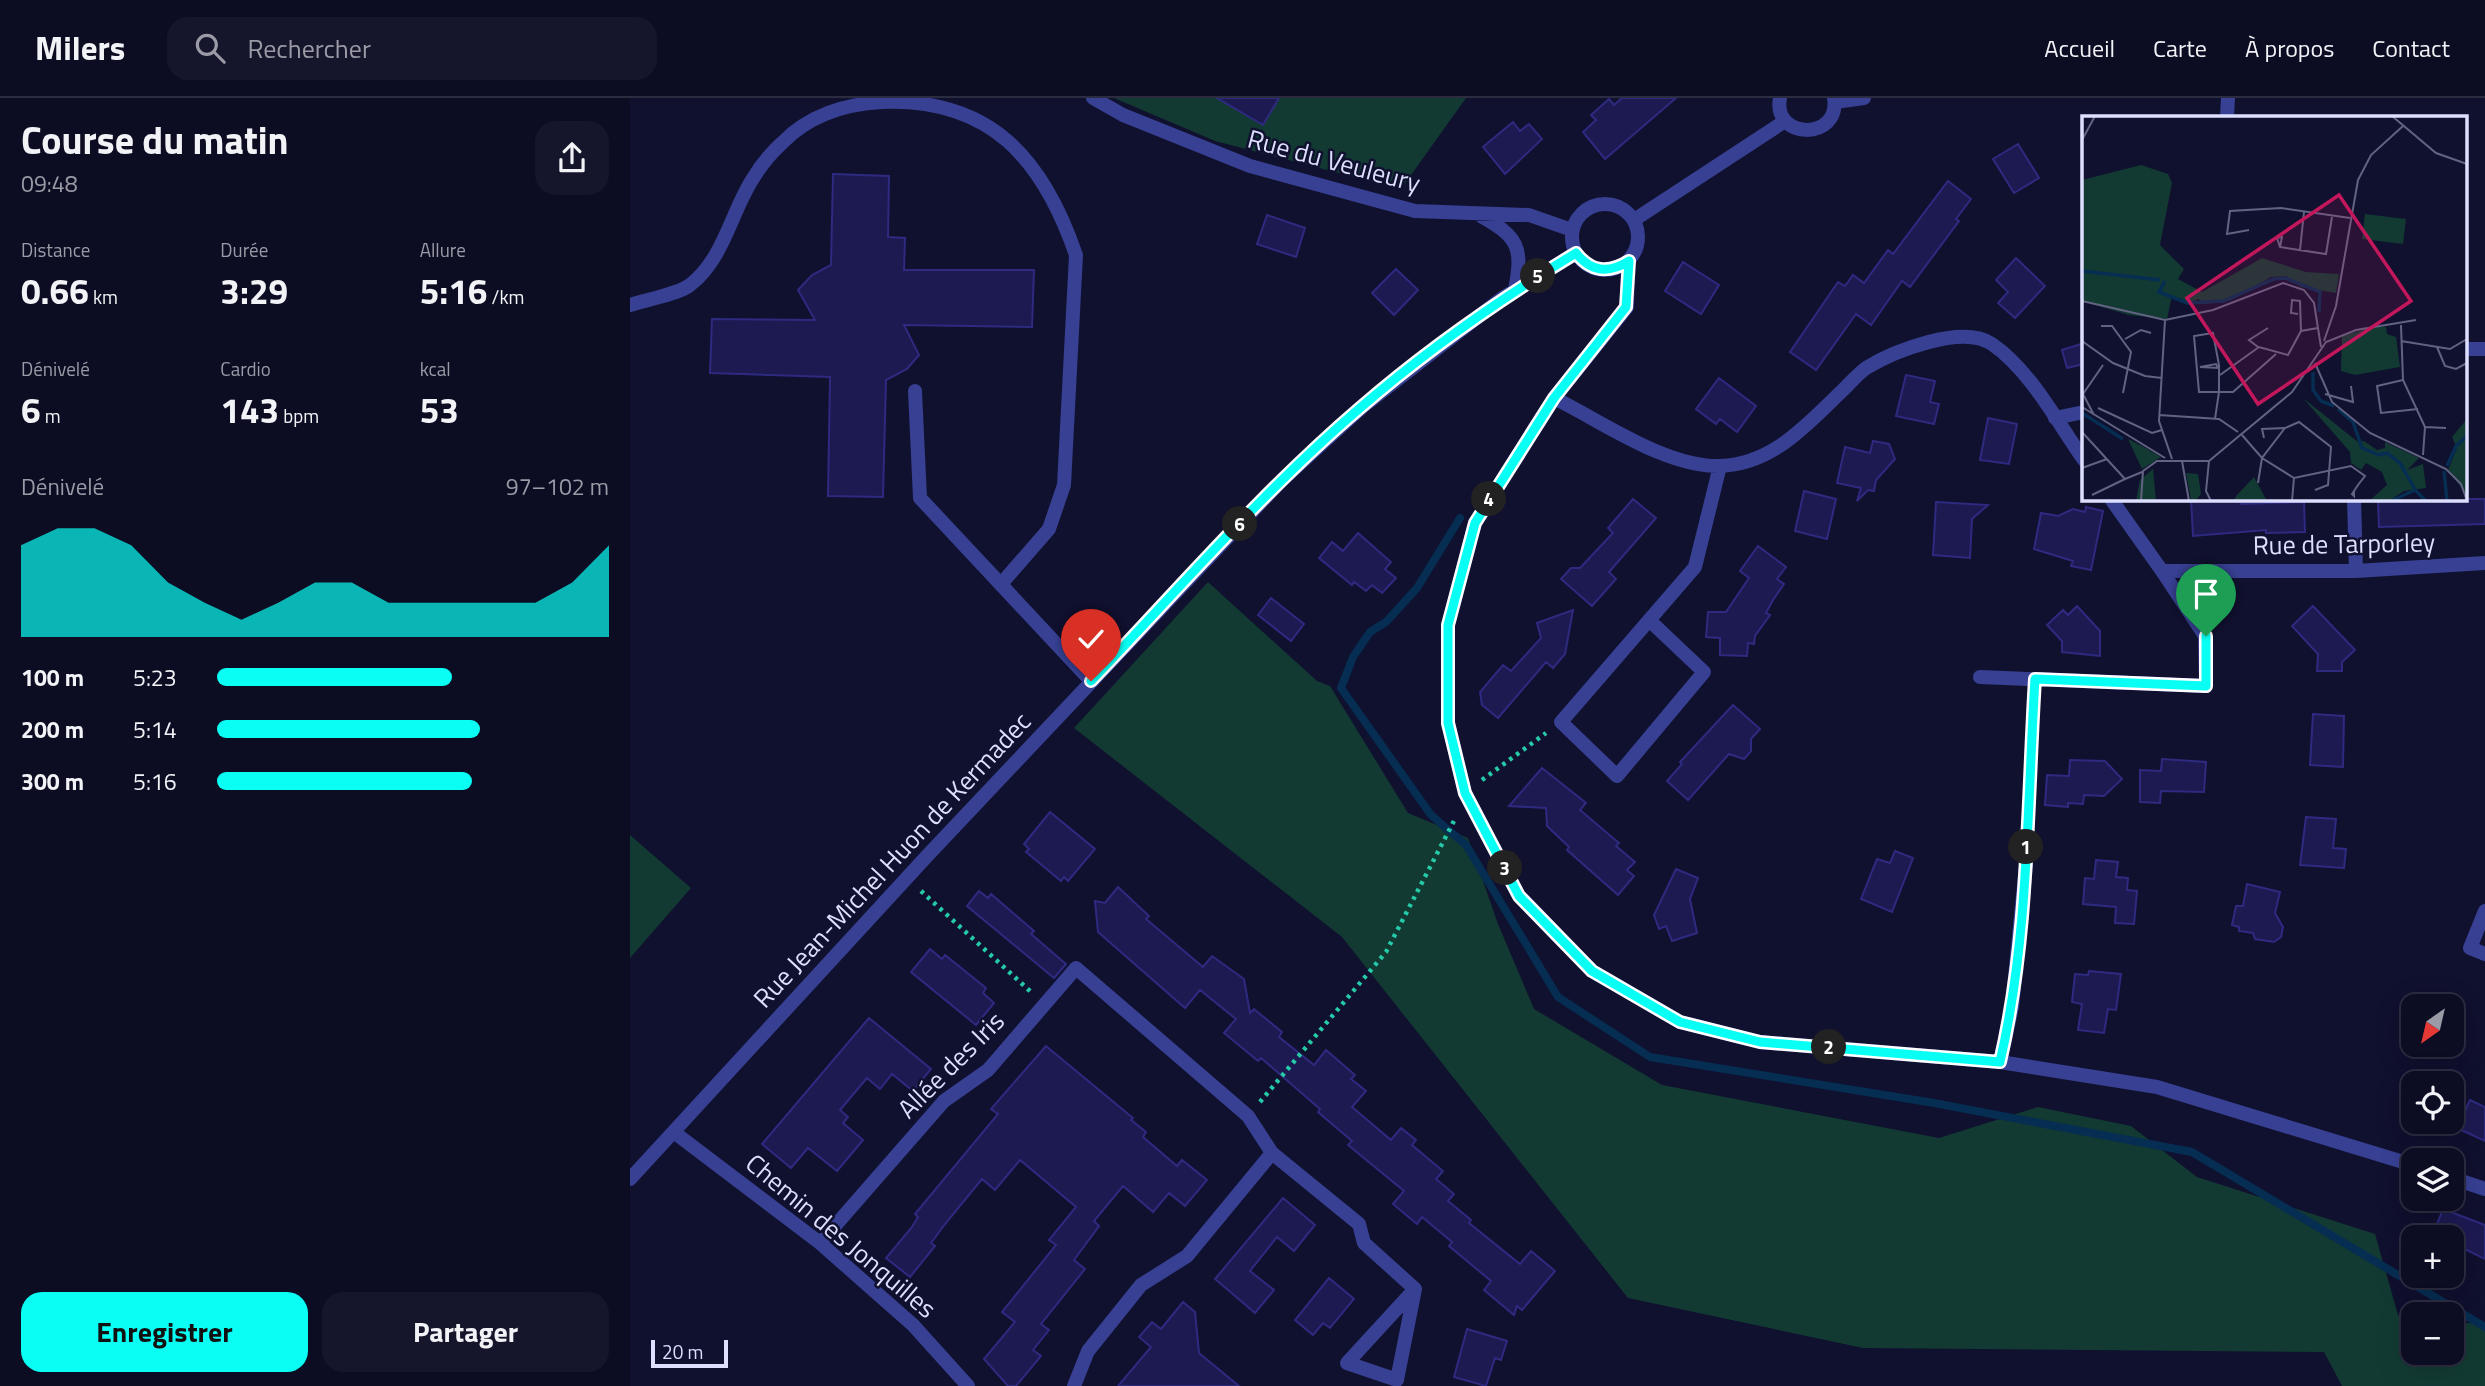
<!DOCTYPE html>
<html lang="fr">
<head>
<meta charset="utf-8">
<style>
  :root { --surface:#0c0c23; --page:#15152b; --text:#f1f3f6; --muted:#9a9ba6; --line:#2c2c41; --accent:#0afff4 }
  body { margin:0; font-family:"Titillium Web",sans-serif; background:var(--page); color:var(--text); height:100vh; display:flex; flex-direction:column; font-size:26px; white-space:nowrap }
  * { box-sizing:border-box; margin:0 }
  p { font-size:23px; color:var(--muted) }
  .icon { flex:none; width:38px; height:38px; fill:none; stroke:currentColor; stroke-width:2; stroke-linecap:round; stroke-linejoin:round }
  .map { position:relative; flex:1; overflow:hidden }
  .panel { display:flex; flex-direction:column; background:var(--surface); width:630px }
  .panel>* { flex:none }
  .needle { width:46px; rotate:214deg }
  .controls { position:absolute; left:1771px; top:896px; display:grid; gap:14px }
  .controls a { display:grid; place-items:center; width:63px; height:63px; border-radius:14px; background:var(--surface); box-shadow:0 7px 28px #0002,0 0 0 2px var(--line); font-size:35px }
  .scale { position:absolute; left:21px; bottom:18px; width:77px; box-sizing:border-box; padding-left:7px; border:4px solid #dedfff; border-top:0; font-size:19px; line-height:24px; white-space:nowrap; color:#dedfff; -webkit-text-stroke:5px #10102f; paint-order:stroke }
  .pin { position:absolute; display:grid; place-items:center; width:60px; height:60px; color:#fff; margin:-72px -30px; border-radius:50% 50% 50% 0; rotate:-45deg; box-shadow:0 0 7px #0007 }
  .pin .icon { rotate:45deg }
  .km { position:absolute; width:35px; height:35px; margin:-18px; border-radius:50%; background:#222; color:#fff; font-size:19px; line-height:35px; text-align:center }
  .round { display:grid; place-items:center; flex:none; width:74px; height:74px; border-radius:21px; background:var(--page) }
  .overview { display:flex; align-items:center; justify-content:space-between; height:119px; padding:0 21px }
  h1 { font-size:38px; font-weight:700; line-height:52px }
  .stats { display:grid; grid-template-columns:repeat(3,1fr); gap:10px; height:119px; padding:7px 21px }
  .stats div { display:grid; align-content:center }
  .stats b { font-size:35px; font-weight:700 }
  .stats small { font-size:19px; font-weight:400 }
  .stats p { font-size:19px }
  .chart { height:196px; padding:14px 21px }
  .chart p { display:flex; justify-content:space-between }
  .chart svg { width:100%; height:126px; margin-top:7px; fill:var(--accent); opacity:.7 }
  .button { display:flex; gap:14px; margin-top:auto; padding:14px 21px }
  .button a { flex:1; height:80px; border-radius:21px; background:var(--accent); color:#111; font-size:28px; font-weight:700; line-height:80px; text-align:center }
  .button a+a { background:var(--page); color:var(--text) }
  ul { padding:0 21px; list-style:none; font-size:23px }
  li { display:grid; grid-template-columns:112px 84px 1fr; align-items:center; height:52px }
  li i { height:18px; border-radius:9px; background:var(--accent) }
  header { display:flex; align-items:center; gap:42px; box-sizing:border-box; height:98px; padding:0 35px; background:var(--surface); border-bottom:2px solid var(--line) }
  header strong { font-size:33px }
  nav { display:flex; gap:38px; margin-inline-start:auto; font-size:24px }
  .search { width:490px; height:63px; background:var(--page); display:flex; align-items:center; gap:18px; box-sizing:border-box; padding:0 24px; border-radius:21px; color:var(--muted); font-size:26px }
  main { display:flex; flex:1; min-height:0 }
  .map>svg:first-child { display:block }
  .green { fill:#123a33 }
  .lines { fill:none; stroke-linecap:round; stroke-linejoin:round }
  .stream { stroke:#062d52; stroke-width:8 }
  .building { fill:#1d1a52; stroke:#2e2a80; stroke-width:2 }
  .path { stroke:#25cba9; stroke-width:4.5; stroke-dasharray:3.5 5; stroke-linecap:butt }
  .service { stroke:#374092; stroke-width:14 }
  .minor { stroke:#374092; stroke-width:14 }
  .tertiary { stroke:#374092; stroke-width:14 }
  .route-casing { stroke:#fff; stroke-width:14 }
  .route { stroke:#0afff4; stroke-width:9 }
  .labels { text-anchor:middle; stroke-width:5; stroke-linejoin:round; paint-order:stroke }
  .street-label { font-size:26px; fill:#dedfff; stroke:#10102f }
  .inset-river { fill:none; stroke:#062d52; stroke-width:3.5 }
  .inset-road { fill:none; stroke:#626382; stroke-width:2 }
  .view { fill:#c2185b; fill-opacity:0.15; stroke:#c2185b; stroke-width:3.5 }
  .inset-edge { fill:none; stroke:#dedfff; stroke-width:3.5 }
</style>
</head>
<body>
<header>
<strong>Milers</strong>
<div class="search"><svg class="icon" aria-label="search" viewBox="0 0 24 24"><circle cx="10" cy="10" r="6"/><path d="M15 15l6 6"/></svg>Rechercher</div>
<nav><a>Accueil</a><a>Carte</a><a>À propos</a><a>Contact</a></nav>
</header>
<main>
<section class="panel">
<div class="overview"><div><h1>Course du matin</h1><p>09:48</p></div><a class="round"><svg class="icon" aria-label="share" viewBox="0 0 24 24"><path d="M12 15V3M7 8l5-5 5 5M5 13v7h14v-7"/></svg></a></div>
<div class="stats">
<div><p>Distance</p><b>0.66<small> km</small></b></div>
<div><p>Durée</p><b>3:29</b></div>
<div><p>Allure</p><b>5:16<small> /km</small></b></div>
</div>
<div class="stats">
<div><p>Dénivelé</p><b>6<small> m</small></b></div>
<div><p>Cardio</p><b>143<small> bpm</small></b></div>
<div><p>kcal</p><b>53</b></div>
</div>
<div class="chart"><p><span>Dénivelé</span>97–102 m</p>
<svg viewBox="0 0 160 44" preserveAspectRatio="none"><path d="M0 44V12L10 6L20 6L30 12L40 25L50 32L60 38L70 32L80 25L90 25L100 32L110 32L120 32L130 32L140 32L150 25L160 12V44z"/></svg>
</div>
<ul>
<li><b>100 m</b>5:23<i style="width:60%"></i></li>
<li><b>200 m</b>5:14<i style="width:67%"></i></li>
<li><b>300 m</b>5:16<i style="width:65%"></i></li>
</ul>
<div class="button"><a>Enregistrer</a><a>Partager</a></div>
</section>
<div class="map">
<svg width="1855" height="1288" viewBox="0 0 1855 1288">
  <rect width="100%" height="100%" fill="#10102f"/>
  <path class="green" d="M 484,0 L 836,0 L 771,91 L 585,43 Z
    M 578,484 L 687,583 L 700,588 L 778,715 L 838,740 L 868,826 L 904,911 L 1032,987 L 1309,1040 L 1408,1009 L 1501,1028 L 1567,1079 L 1745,1136 L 1768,1217 L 1783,1219 L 1783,1255 L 1822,1255 L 1822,1223 L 1855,1227 L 1855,1288 L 1712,1288 L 1694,1254 L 1233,1250 L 998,1200 L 712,839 L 444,630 Z
    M 0,737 L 61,790 L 0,860 Z"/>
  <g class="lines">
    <path class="stream" d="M 830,420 L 787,490 L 756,524 L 740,534 L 723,559 L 711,590 L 801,717 L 836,747 L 928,899 L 1020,959 L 1304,1005 L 1562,1054 L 1855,1229"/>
  </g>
  <path class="building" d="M 587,0 L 649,0 L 633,27 Z
    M 992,0 L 1046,0 L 975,61 L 953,34 L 966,22 L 961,17 L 979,1 L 984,7 Z
    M 883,24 L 890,33 L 899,26 L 912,41 L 875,76 L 853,49 Z
    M 1388,46 L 1409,80 L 1384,95 L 1363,61 Z
    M 203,76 L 259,78 L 258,139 L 275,140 L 274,172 L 404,172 L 402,229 L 274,227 L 289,257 L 277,271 L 256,282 L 253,399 L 198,398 L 200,279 L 80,275 L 82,221 L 185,222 L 168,192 L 182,177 L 201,167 Z
    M 1318,83 L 1341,101 L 1326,121 L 1329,123 L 1280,189 L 1272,183 L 1241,227 L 1226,216 L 1186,272 L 1160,254 L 1208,184 L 1215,188 L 1223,177 L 1234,185 L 1258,152 L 1263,156 Z
    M 637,117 L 675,130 L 666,159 L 627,146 Z
    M 1386,160 L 1415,188 L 1385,220 L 1368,205 L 1378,194 L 1366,182 Z
    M 1053,164 L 1089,187 L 1071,216 L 1035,193 Z
    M 766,171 L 788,192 L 764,217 L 742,195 Z
    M 1454,245 L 1454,266 L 1437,270 L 1432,252 Z
    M 1276,277 L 1305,283 L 1300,304 L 1309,306 L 1304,326 L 1266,318 Z
    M 1089,280 L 1126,308 L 1107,334 L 1090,321 L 1086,326 L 1066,311 Z
    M 1358,320 L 1387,326 L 1379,366 L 1350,362 Z
    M 1243,343 L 1259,346 L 1265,361 L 1246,382 L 1244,393 L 1238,392 L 1227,403 L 1231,390 L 1207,385 L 1215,349 L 1240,355 Z
    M 1174,393 L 1206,401 L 1197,441 L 1165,433 Z
    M 1003,401 L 1026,420 L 979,474 L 986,481 L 962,508 L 931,481 L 941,470 L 950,470 L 983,435 L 978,430 Z
    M 1561,401 L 1611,401 L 1611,406 L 1674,404 L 1675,434 L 1636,435 L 1636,432 L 1563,438 Z
    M 1765,401 L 1855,401 L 1855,426 L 1749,429 L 1748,403 Z
    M 1306,404 L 1358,407 L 1342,421 L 1340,460 L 1303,457 Z
    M 1456,409 L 1473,413 L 1461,472 L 1441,468 L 1443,463 L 1404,451 L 1411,415 L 1428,418 L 1443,411 L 1455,414 Z
    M 728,435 L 761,464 L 755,471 L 766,480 L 752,495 L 742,487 L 736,493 L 724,484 L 722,487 L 689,460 L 702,444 L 713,453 Z
    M 1128,448 L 1156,469 L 1147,481 L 1154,486 L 1143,502 L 1136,515 L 1140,517 L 1125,538 L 1124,546 L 1118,545 L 1117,558 L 1090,557 L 1090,540 L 1076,539 L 1078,514 L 1096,514 L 1119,480 L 1110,473 Z
    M 641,500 L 674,526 L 661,543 L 628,517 Z
    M 1447,508 L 1470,533 L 1470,558 L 1432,554 L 1432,543 L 1417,527 L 1433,512 L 1438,517 Z
    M 1683,508 L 1725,552 L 1712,564 L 1712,573 L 1687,573 L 1688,556 L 1662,528 Z
    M 943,512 L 935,556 L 923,570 L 916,564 L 868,620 L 852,607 L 850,594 L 873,567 L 881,573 L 911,540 L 907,525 Z
    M 1103,607 L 1130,631 L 1121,641 L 1121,653 L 1114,661 L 1099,656 L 1058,702 L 1037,683 L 1052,666 L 1050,664 Z
    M 1683,616 L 1714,618 L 1713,669 L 1680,667 Z
    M 1532,661 L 1576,664 L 1574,694 L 1531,693 L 1530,705 L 1510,704 L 1510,672 L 1531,673 Z
    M 1440,662 L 1475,663 L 1492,681 L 1474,698 L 1454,697 L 1453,706 L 1438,705 L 1438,709 L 1415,707 L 1417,677 L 1439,678 Z
    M 912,670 L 956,705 L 950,712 L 989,745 L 986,748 L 1005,764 L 997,772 L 1004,778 L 988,797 L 937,752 L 939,749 L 917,728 L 916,710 L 879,708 Z
    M 420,714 L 465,751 L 438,783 L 434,779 L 431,783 L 396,754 L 399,751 L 394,746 Z
    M 1676,719 L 1706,721 L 1703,750 L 1716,751 L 1714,770 L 1670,767 Z
    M 1265,753 L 1283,760 L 1262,814 L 1231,801 L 1247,761 L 1260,765 Z
    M 1466,762 L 1488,764 L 1486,779 L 1498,780 L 1497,792 L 1507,793 L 1504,826 L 1485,825 L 1486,809 L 1453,806 L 1455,780 L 1464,781 Z
    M 1046,771 L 1068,780 L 1060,801 L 1067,835 L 1042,843 L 1036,828 L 1029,831 L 1024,817 Z
    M 1617,786 L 1650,794 L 1645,815 L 1653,829 L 1651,839 L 1644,844 L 1625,841 L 1623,835 L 1609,833 L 1609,829 L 1602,827 L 1606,808 L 1613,808 Z
    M 488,789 L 519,818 L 516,821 L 573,869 L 582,858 L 614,881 L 620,915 L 624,911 L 652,934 L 649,939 L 684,967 L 696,952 L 725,977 L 721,981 L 736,993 L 722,1009 L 761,1042 L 771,1030 L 786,1042 L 782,1047 L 813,1073 L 806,1081 L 824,1096 L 818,1103 L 841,1122 L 839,1125 L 890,1166 L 901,1153 L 925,1173 L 892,1212 L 887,1208 L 884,1217 L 854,1192 L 861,1183 L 819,1148 L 822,1144 L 792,1119 L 787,1126 L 763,1106 L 774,1093 L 718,1047 L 722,1043 L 688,1014 L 690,1011 L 631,960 L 628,963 L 594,935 L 606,921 L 570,892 L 555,910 L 468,834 L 465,803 L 475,805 Z
    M 349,793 L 358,800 L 361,796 L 404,833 L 401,836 L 436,866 L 424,880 L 337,808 Z
    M 300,851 L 312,861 L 315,857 L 356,890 L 353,895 L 364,905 L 346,927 L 281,874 Z
    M 1459,873 L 1491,876 L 1486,912 L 1478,911 L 1474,935 L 1448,932 L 1452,906 L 1442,904 L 1445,876 L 1458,877 Z
    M 239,920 L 301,971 L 283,993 L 262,976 L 250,991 L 237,980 L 210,1012 L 218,1019 L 213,1025 L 233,1042 L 207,1073 L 178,1050 L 161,1070 L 132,1046 Z
    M 416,948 L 503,1020 L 501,1022 L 516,1034 L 513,1039 L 547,1068 L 552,1062 L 577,1082 L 555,1108 L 539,1095 L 523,1114 L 493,1088 L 464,1123 L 469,1128 L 444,1162 L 455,1171 L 411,1226 L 419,1232 L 403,1252 L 411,1258 L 386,1288 L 378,1288 L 354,1261 L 385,1224 L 372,1214 L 426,1147 L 419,1142 L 446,1109 L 390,1062 L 365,1092 L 352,1081 L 315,1126 L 301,1145 L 305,1148 L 280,1179 L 256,1160 L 282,1129 L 288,1119 L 285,1116 L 368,1016 L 361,1011 Z
    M 1840,1002 L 1855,1009 L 1855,1043 L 1827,1030 Z
    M 653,1100 L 685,1127 L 664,1153 L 647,1139 L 620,1173 L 644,1192 L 625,1215 L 585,1181 Z
    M 1813,1111 L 1855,1127 L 1855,1161 L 1822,1145 L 1822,1139 L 1804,1134 Z
    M 699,1180 L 724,1201 L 700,1230 L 693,1225 L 683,1237 L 665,1222 Z
    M 553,1204 L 565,1214 L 569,1255 L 609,1288 L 488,1288 L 521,1249 L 509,1239 L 522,1224 L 531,1231 Z
    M 837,1231 L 877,1243 L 871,1262 L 865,1260 L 856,1288 L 824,1279 Z"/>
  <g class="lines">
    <path class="path" d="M 852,682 L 916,635
      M 1397,748 L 1404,599
      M 291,793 L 401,894
      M 630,1004 L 756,854 L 826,719"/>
    <path class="service" d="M 0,207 C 15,202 49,196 60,187 C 93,162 101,115 122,82 C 129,70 141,55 152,45 C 178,18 215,6 252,4 C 361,0 413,61 446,157 L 434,387 L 419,431 L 371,486
      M 285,293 L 290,400 L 461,583
      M 1370,964 L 1382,909 L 1396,767"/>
    <path class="minor" d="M 463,0 L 493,17 L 620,68 L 785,113 L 899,117 L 942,132
      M 1597,19 L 1598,0
      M 851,118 C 889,139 893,150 885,192
      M 998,163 L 997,209 L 924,300 L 845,425 L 818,527 L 818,625 L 835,695 L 889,798 L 962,873 L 1050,924 L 1130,944 L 1370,964 L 1527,989 L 1783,1067
      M 1836,251 L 1855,251
      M 924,300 C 973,324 1035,369 1090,368 C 1144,366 1177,326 1213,292 C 1220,285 1228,276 1236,270 C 1264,253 1332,226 1362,246 C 1401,273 1427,324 1454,362
      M 1425,320 L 1454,314
      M 1481,401 L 1532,473 L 1726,473 L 1855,465
      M 1724,401 L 1726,473
      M 1019,522 L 1074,574 L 987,678 L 931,624 L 1065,469 L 1090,368
      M 1350,579 L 1576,588 L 1575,538 L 1532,473
      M 1855,813 L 1840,850 L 1855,856
      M 45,1035 L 190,1145 L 283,1227 L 338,1288
      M 1822,1080 L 1855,1091
      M 190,1145 L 314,1003 L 358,972 L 446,870 L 618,1018 L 642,1055 L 729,1126 L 734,1145 L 785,1191 L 717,1265 L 767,1282 L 785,1191
      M 444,1288 L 458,1253 L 511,1187 L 557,1158 L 642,1055"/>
    <path class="tertiary" d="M 1150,0 C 1142,42 1211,43 1204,0
      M 1205,4 L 1234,0
      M942 139a33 33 0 1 1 66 0a33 33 0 1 1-66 0Z
      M 1004,122 L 1155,23
      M 0,1081 L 297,758 L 652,382 L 731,310 L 871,201 L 946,155"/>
  </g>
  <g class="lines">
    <g class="route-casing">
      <path id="route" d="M 461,583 C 549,491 633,393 730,310 C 797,252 870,201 946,155 C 961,174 978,176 999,163 L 996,209 L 924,300 L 845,425 L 818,527 L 818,625 L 835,695 L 889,798 L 962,873 L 1050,924 L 1130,944 L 1370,964 C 1399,839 1397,709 1405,581 L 1576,588 L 1576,538"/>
    </g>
    <use href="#route" class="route"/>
  </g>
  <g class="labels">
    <g class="street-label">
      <text transform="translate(704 63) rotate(15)" y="9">Rue du Veuleury</text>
      <text transform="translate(1714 446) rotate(-1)" y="9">Rue de Tarporley</text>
      <text transform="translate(262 762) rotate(-47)" y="9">Rue Jean-Michel Huon de Kermadec</text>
      <text transform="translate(321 967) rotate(-45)" y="9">Allée des Iris</text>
      <text transform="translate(211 1138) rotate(40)" y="9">Chemin des Jonquilles</text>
    </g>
  </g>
  <g transform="translate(1452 18)">
    <rect width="385" height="385" fill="#10102f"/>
    <path d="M 59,49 L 86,58 L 90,67 L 78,129 L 102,153 L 96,163 L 120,176 L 180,142 L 224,156 L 257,158 L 254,177 L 219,171 L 204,160 L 189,161 L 149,184 L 123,188 L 116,183 L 107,188 L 90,180 L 85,203 L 47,199 L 0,185 L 0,64 ZM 283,98 L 324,103 L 321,128 L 280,123 ZM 291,211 L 304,211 L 305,218 L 314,221 L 318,251 L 273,259 L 259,255 L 260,220 ZM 221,282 L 276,326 L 282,325 L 295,334 L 303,332 L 303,326 L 337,342 L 325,354 L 341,348 L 344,372 L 322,375 L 307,385 L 287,385 L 305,369 L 300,356 L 284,347 L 279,354 L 269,347 L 268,336 ZM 385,303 L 385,379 L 366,354 L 375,332 L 370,321 ZM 46,323 L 62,331 L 79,341 L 60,353 ZM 71,353 L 74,385 L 54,385 L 58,364 ZM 104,357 L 116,358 L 119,378 L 113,385 L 109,385 ZM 172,361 L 185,385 L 151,385 L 155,379 Z" fill="#123a33"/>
    <path class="inset-river" d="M 0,155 L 78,164M 83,165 L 77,176 L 105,187 L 142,185 L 192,163 L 203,162 L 238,176 L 237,196M 231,256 L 231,274 L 239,285 L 252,290M 256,293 L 271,306 L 280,332 L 297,339 L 305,337 L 318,347 L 334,375M 0,297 L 41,323M 365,350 L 374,330 L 385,320M 362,355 L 365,385M 309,385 L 333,374 L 344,385"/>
    <path class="inset-road" d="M 310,0 L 354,37 L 385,48M 0,24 L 13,0M 167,114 L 145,118 L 148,95 L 199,92 L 268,102M 198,131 L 195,122 L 200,121 L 198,131 L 244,138 L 250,101M 218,134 L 222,96M 0,185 L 83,204 L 131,194 L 201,167 L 222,174 L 232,187 L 239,231M 216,198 L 209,197 L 210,184 L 218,185 L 219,215M 83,204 L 77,305 L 90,343M 319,209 L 321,264 L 343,311 L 341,339M 19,210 L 30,210 L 49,236 L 41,277M 43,223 L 59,214 L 69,217M 0,225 L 31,247 L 63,260 L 80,262M 242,225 L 254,190 L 276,64 L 289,39 L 321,10M 319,225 L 368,233 L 385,223M 176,231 L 167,224 L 186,212M 355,231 L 363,250 L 374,253 L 385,247M 233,247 L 250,286 L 288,317 L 364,353 L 379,368 L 385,385M 134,248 L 136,252 L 118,251 ZM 138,259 L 177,231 L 206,239 L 219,215 L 236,212M 321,264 L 295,270 L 299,297 L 336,293M 243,278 L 271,286 L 269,270M 0,291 L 83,342M 16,292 L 70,317 L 80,314M 12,299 L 1,278 L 21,249M 77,299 L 137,303 L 156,316M 133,303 L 137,276 L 137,249 L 131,217 L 112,220 L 117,276 L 151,276 L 194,238M 343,311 L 364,312M 0,316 L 43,363 L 60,356M 160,319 L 180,342 L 212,362 L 269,350 L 283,360 L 276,369 L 270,378 L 272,380 L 272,375M 182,322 L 180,313 L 203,312M 100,345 L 107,385M 127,345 L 210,276 L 244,226 L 274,214 L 334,204M 127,345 L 124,375 L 129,385M 0,352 L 25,343M 176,367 L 180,342 L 203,312 L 217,306 L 249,331 L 246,369 L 233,374M 10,379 L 43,363M 59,385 L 61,355 L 75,345 L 127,345M 210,385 L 212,362"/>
    <path class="view" d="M 257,79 L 329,185 L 176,288 L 105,182 Z"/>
    <rect width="385" height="385" class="inset-edge"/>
  </g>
</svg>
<div class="controls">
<a><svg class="needle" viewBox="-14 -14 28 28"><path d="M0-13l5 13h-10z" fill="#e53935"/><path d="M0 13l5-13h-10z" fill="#9a9ba6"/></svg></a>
<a><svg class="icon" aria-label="locate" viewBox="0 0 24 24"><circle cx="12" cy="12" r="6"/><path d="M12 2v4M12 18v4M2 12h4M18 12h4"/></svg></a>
<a><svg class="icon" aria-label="layers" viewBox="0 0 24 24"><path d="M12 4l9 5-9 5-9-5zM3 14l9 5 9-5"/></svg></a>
<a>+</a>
<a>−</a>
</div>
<div class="scale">20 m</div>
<div class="pin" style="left:1576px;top:538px;background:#1e9e55"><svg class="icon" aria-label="arrive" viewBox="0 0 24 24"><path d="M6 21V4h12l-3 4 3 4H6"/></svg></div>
<div class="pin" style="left:461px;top:583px;background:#d93025"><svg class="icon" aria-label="check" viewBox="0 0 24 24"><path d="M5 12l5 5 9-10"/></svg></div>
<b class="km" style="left:1396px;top:749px">1</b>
<b class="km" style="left:1199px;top:949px">2</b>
<b class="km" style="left:875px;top:770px">3</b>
<b class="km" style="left:859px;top:401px">4</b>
<b class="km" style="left:908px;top:178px">5</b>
<b class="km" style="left:610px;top:426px">6</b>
</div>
</main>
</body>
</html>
